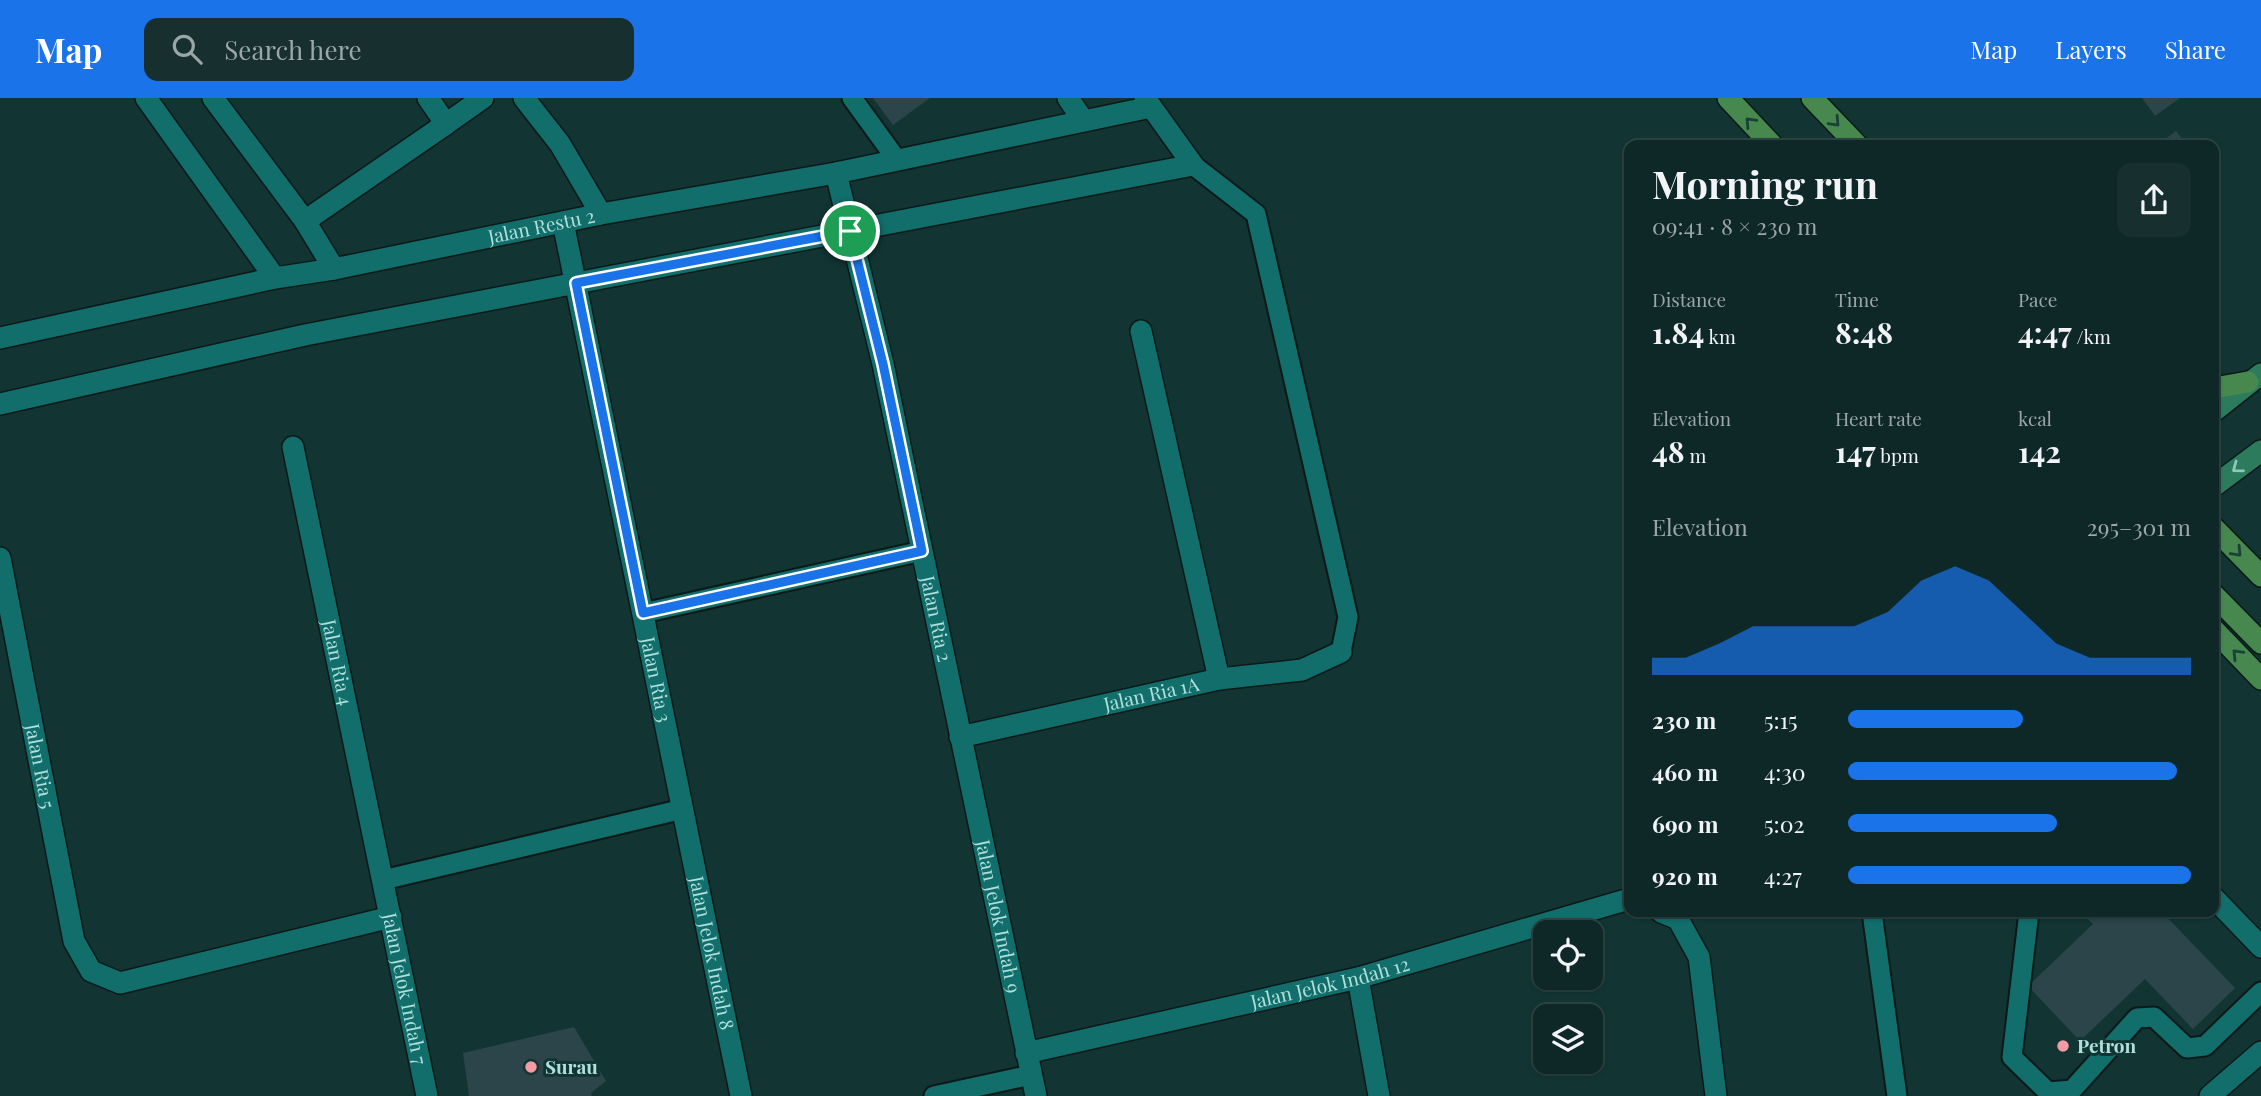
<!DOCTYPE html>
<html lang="en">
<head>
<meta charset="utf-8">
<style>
  :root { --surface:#0e2827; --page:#17302f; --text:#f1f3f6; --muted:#9ba6a7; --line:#2e4444; --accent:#1a73e8 }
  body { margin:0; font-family:"Playfair Display",serif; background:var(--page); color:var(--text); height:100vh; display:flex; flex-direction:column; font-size:26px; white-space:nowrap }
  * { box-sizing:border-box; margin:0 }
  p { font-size:23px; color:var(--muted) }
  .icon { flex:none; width:38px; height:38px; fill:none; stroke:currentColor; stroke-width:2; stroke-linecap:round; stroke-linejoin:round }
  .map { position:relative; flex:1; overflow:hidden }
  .drawer { position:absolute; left:1624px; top:42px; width:595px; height:777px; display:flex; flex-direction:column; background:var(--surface); border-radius:14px; box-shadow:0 2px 5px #0004,0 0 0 2px var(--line) }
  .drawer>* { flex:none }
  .tools { position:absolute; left:1533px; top:822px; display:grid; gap:14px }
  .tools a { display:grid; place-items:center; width:70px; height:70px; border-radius:14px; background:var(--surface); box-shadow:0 2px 5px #0004,0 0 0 2px var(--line); font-size:35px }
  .pin { position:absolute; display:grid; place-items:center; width:60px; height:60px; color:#fff; margin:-30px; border:4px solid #fff; border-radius:50%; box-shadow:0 2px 7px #0007 }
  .round { display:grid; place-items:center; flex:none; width:74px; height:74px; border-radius:14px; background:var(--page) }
  .head { display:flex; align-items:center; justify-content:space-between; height:119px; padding:0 28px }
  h1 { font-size:38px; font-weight:700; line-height:52px }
  .stats { display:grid; grid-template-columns:repeat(3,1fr); gap:10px; height:119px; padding:7px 28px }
  .stats div { display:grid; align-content:center }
  .stats b { font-size:30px; font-weight:700 }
  .stats small { font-size:19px; font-weight:400 }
  .stats p { font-size:19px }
  .chart { height:196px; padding:14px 28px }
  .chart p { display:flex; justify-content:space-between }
  .chart svg { width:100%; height:126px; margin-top:7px; fill:var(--accent); opacity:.7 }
  ul { padding:0 28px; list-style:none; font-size:23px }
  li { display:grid; grid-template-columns:112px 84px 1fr; align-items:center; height:52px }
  li i { height:18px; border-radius:9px; background:var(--accent) }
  header { display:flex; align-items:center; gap:42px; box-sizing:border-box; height:98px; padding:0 35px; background:var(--accent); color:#fff }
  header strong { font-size:33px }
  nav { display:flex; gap:38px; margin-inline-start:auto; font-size:24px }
  .search { width:490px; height:63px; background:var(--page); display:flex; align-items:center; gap:18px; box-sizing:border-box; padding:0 24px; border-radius:14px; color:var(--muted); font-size:26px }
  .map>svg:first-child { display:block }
  .building { fill:#2b454a }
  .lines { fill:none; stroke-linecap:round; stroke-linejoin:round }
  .lane-casing { stroke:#0b1a19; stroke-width:23 }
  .street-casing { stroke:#0b1a19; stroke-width:24 }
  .secondary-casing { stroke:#0b1a19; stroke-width:24 }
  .primary-casing { stroke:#0b1a19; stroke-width:24 }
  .lane { stroke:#126e6b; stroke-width:19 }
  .street { stroke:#126e6b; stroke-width:21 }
  .secondary { stroke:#2d7b5d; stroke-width:21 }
  .primary { stroke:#47884f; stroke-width:21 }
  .oneway { stroke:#1a4138 }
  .oneway2 { stroke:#8fc7bd }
  .route-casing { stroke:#fff; stroke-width:14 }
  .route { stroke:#1a73e8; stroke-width:9 }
  .poi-dot { fill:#f49aa5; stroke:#123534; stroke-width:2.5 }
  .labels { text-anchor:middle; stroke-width:6; stroke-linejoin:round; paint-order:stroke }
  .street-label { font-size:19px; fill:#b0e0dd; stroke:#123534 }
  .poi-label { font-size:19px; font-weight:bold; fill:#b0e0dd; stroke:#123534; text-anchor:start }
</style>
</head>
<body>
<header>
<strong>Map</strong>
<div class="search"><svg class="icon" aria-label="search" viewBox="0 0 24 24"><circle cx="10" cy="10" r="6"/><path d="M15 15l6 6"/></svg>Search here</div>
<nav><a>Map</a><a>Layers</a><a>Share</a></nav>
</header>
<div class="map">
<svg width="2261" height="998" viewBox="0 0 2261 998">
  <rect width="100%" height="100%" fill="#123534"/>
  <path class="building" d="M 873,0 L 930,0 L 893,27 Z
    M 2142,0 L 2180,0 L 2155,18 Z
    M 2176,33 L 2187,47 L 2157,47 Z
    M 2081,814 L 2162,814 L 2235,890 L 2193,931 L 2145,881 L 2080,943 L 2028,888 L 2093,826 Z
    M 574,929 L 606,983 L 591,995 L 592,998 L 469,998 L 463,955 Z"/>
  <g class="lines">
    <g class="lane-casing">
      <path id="lane" d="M 852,0 L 897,62
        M 1193,67 L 1256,116 L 1348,519 L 1341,554
        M 643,515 L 922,453
        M 383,782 L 683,711
        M 1872,814 L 1897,998
        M 2029,814 L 2012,959 L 2048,994 L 2072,992 L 2137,920 L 2154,919 L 2187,950 L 2205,948 L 2261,894
        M 934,998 L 1031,977"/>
    </g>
    <g class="street-casing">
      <g id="street">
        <path d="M 146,0 L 275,180"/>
        <path d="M 213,0 L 305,123 L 334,171"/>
        <path d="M 428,0 L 446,26 L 483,0"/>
        <path d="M 524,0 L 560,46 L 601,116"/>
        <path d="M 1068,0 L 1083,22"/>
        <path id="s1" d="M 836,75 L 883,266 L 1036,998"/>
        <path d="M 305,123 L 446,26"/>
        <path id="s2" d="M 563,124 L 741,998"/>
        <path d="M 1141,233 L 1219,581"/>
        <path id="s3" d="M 0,240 L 275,180 L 334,171 L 601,116 L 836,75 L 1151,9"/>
        <path d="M 0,306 L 305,237 L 1193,67 L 1145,0"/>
        <path id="s4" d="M 293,349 L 427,998"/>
        <path id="s5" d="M 0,460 L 74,843 L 91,873 L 120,885 L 391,819"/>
        <path id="s6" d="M 960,639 L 1219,581 L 1302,572 L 1341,554"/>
        <path d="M 2214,800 L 2261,849"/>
        <path d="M 1661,814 L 1678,821 L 1699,859 L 1716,998"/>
        <path d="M 1358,880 L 1379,998"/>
        <path id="s7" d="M 1026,955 L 1358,880 L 1629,801"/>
        <path d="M 2210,998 L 2261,954"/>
      </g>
    </g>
    <g class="secondary-casing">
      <path id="secondary" d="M 2214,313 L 2261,276
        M 2214,388 L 2261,353"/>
    </g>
    <g class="primary-casing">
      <path id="primary" d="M 1728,0 L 1772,47
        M 1812,0 L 1857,47
        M 2214,290 L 2248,284
        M 2214,430 L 2261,478
        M 2214,497 L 2261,545
        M 2214,532 L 2261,581"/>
    </g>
    <use href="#lane" class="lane"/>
    <use href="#street" class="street"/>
    <use href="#secondary" class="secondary"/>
    <use href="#primary" class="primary"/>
  </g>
  <defs><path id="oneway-chevron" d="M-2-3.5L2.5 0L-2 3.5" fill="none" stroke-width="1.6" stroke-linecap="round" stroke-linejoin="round" transform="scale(1.75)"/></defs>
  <g class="oneway">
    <use href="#oneway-chevron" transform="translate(1750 24) rotate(-133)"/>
    <use href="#oneway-chevron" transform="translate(1835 24) rotate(47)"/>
    <use href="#oneway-chevron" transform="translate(2237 454) rotate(46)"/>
    <use href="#oneway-chevron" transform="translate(2237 556) rotate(-134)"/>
  </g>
  <use class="oneway2" href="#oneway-chevron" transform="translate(2237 370) rotate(143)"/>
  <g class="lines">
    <g class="route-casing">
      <path id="route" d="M 850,133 L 883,266 L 922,453 L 643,515 L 576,185 Z"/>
    </g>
    <use href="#route" class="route"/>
  </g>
  <g class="poi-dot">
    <circle cx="2063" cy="948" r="7"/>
    <circle cx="531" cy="969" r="7"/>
  </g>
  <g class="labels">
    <g class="street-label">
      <text dy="7" stroke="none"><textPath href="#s3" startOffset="553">Jalan Restu 2</textPath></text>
      <text dy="7" stroke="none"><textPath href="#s1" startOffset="457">Jalan Ria 2</textPath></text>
      <text dy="7" stroke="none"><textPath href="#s4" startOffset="220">Jalan Ria 4</textPath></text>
      <text dy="7" stroke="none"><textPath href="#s2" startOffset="467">Jalan Ria 3</textPath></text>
      <text dy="7" stroke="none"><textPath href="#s6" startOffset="196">Jalan Ria 1A</textPath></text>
      <text dy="7" stroke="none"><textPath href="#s5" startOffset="212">Jalan Ria 5</textPath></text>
      <text dy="7" stroke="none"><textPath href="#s1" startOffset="761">Jalan Jelok Indah 9</textPath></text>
      <text dy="7" stroke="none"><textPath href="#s2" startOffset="746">Jalan Jelok Indah 8</textPath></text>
      <text dy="7" stroke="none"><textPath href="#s7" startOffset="312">Jalan Jelok Indah 12</textPath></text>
      <text dy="7" stroke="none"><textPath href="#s4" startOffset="553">Jalan Jelok Indah 7</textPath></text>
    </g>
    <g class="poi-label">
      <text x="2077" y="955">Petron</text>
      <text x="545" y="976">Surau</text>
    </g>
  </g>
</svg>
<div class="tools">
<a><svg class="icon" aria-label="locate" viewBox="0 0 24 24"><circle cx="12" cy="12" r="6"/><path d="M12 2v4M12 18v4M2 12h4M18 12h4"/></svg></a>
<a><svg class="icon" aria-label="layers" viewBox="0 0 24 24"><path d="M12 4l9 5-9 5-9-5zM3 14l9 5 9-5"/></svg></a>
</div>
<div class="pin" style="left:850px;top:133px;background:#1e9e55"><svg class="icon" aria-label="arrive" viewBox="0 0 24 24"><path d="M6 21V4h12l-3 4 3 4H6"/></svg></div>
<section class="drawer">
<div class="head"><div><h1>Morning run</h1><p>09:41 · 8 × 230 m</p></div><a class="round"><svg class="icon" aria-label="share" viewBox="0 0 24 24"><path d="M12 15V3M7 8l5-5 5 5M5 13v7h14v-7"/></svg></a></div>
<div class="stats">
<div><p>Distance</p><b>1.84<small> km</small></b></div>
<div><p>Time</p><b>8:48</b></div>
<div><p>Pace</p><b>4:47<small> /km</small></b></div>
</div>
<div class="stats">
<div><p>Elevation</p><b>48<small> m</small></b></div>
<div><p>Heart rate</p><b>147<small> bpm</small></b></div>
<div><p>kcal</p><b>142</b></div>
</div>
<div class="chart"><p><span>Elevation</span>295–301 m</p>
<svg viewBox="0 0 160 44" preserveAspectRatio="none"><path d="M0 44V38L10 38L20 33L30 27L40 27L50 27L60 27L70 22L80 11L90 6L100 11L110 22L120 33L130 38L140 38L150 38L160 38V44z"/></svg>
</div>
<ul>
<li><b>230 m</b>5:15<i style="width:51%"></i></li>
<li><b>460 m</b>4:30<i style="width:96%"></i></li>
<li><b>690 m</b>5:02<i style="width:61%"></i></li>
<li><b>920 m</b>4:27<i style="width:100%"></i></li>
</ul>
</section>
</div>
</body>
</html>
